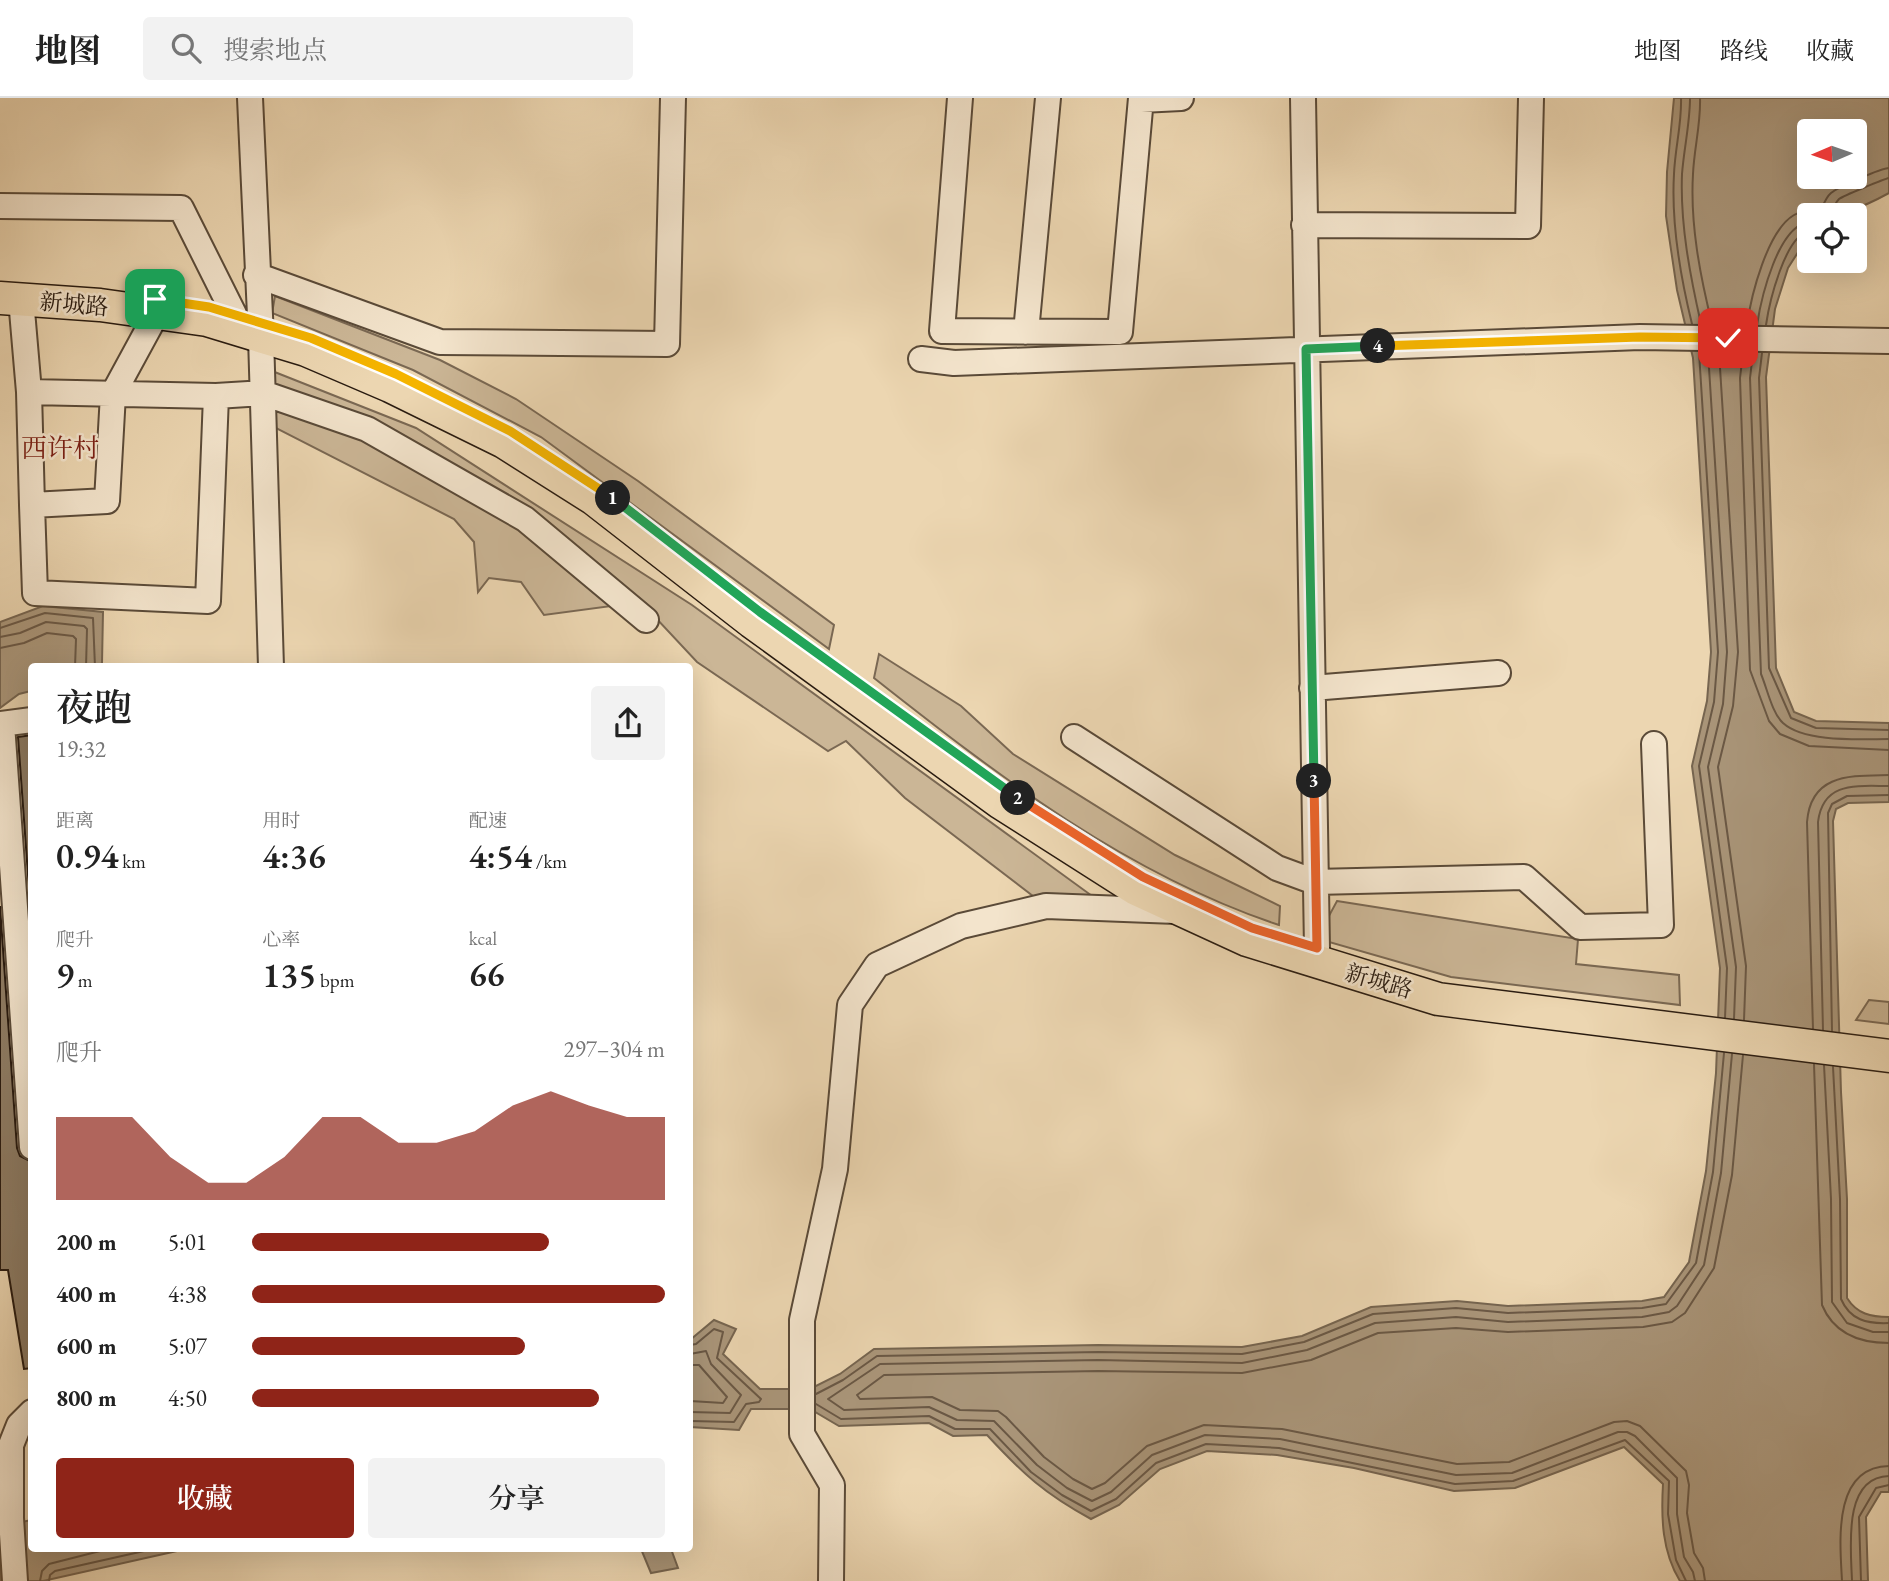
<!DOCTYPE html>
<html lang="zh">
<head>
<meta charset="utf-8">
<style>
  :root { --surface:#fff; --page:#f2f2f2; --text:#222; --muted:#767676; --line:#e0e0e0; --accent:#8f2418 }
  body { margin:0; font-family:"EB Garamond","Noto Serif SC",serif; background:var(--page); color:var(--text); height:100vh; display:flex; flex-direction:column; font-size:26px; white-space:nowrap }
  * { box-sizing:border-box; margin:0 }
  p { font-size:23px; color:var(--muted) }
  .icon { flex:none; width:38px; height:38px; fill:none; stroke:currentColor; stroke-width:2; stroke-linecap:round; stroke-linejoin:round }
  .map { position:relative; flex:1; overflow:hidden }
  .sheet { position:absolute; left:28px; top:565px; width:665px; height:889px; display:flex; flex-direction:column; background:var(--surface); border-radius:7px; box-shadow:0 7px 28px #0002 }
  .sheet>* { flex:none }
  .needle { width:46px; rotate:268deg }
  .tools { position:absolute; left:1797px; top:21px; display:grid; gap:14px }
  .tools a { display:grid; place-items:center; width:70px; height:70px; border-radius:7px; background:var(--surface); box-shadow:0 7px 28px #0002; font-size:35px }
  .pin { position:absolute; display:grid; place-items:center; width:60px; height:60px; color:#fff; margin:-30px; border-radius:14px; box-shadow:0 4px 10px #0006 }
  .km { position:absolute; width:35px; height:35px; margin:-18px; border-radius:50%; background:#222; color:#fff; font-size:19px; line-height:35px; text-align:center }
  .round { display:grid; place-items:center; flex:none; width:74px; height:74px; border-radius:7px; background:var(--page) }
  .overview { display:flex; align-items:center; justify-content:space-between; height:119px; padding:0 28px }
  h1 { font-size:38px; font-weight:600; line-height:52px }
  .stats { display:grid; grid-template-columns:repeat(3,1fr); gap:10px; height:119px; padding:7px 28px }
  .stats div { display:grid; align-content:center }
  .stats b { font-size:35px; font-weight:600 }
  .stats small { font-size:19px; font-weight:400 }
  .stats p { font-size:19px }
  .chart { height:196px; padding:14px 28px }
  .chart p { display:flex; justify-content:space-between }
  .chart svg { width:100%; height:126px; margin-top:7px; fill:var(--accent); opacity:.7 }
  .cta { display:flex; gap:14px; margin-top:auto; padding:14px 28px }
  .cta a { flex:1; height:80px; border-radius:7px; background:var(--accent); color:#fff; font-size:28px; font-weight:600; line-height:80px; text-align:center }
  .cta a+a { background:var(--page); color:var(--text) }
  ul { padding:0 28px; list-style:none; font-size:23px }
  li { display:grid; grid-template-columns:112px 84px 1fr; align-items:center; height:52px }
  li i { height:18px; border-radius:9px; background:var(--accent) }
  header { display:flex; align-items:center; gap:42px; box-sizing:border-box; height:98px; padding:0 35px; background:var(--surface); border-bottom:2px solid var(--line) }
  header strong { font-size:33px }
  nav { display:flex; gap:38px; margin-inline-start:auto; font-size:24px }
  .search { width:490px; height:63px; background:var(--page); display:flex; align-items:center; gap:18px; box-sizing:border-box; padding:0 24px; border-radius:7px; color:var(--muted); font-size:26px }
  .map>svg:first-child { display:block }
  .green { fill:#cbb696; stroke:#7a6853; stroke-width:2 }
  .water { fill:#aa967a; stroke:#766550; stroke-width:2; fill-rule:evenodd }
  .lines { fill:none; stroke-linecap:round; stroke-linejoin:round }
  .shore { stroke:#6a5845; stroke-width:2 }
  .building { fill:#8e7c64; stroke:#291b10; stroke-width:2 }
  .minor-casing { stroke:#5a4a38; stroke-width:28 }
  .major-casing { stroke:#291b10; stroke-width:35 }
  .minor { stroke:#f3e4cc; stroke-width:24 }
  .major { stroke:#ecd6b1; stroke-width:32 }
  .split-1-casing { stroke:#fff; stroke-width:14 }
  .split-2-casing { stroke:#fff; stroke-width:14 }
  .split-3-casing { stroke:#fff; stroke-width:14 }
  .split-4-casing { stroke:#fff; stroke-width:14 }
  .split-5-casing { stroke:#fff; stroke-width:14 }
  .split-1 { stroke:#f5b400; stroke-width:9 }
  .split-2 { stroke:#22a559; stroke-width:9 }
  .split-3 { stroke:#f0652b; stroke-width:9 }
  .split-4 { stroke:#22a559; stroke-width:9 }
  .split-5 { stroke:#f5b400; stroke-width:9 }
  .labels { text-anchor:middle; stroke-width:5; stroke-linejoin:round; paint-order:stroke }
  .street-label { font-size:23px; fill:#291b10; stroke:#f3e4cc }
  .quarter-label { font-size:26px; fill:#7a1f14; stroke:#f3e4cc }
</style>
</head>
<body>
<header>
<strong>地图</strong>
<div class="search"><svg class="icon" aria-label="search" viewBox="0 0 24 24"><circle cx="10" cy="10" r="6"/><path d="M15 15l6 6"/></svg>搜索地点</div>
<nav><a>地图</a><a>路线</a><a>收藏</a></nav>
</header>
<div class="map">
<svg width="1889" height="1483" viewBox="0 0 1889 1483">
  <rect width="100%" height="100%" fill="#ecd6b1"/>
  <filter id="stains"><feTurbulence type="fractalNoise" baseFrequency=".00286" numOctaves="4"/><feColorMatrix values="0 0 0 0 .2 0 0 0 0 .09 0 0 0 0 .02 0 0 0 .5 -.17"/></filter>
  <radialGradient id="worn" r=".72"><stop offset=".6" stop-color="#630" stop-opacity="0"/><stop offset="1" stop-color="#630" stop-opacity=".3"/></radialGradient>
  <path class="green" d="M 275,198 L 440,262 L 516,301 L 638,383 L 834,527 L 829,551 L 541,339 L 413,272 L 272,215 Z
    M 262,269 L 416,330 L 692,507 L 1110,811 L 1046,808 L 905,700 L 846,643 L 828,653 L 697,564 L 641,504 L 544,517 L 521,484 L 489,480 L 478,494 L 474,444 L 454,421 L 264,324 Z
    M 879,556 L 961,608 L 1013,656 L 1175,757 L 1280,808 L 1279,827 C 1128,777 998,678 874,580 Z
    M 1337,803 L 1578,841 L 1576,866 L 1679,877 L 1680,907 L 1451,879 L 1329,844 L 1324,827 Z
    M 1869,902 L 1889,904 L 1889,926 L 1856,922 Z"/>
  <path class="water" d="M 1674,0 L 1889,0 L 1889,95 C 1860,111 1843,117 1810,117 L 1809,137 L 1788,170 L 1775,211 L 1766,279 L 1776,570 L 1794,614 L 1816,623 L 1889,625 L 1889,704 L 1848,705 L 1836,711 L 1833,723 L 1841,994 L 1847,1101 L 1847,1200 C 1857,1216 1871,1219 1889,1219 L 1889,1394 L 1881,1394 L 1866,1419 L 1868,1483 L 1680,1483 C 1662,1454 1661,1420 1663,1386 L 1624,1349 L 1515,1390 L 1454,1393 L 1354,1370 L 1277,1357 L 1207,1353 L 1160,1371 L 1119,1407 L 1091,1421 C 1045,1396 1023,1376 987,1337 L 953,1338 L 929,1325 L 839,1328 L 810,1311 L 751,1311 L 739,1332 L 690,1329 L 690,1242 L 714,1222 L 736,1231 L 723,1256 L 760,1291 L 810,1291 L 840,1276 L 874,1251 L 1098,1247 L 1242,1249 L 1302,1238 L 1371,1209 L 1457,1203 L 1508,1208 L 1642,1203 L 1664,1199 L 1689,1164 L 1706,1073 L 1716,975 L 1720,870 L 1692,668 L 1707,603 L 1711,554 L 1693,260 L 1677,192 L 1666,118 L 1667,74 ZM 1810,33 L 1855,33 L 1855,79 L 1810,79 Z
    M 43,508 L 103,514 L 102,565 L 97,569 L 32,569 L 31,593 L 19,596 L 0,610 L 0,524 Z
    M 31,1422 L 32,1451 L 186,1451 L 43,1483 L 0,1483 L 0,1429 Z
    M 641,1451 L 671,1451 L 678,1470 L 651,1475 Z"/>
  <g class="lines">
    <path class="shore" d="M 1681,0 C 1682,25 1675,50 1674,76 C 1671,126 1680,177 1692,226
      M 1690,0 C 1690,25 1684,50 1682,76 C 1680,126 1690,177 1701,226
      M 1700,0 C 1701,25 1694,51 1693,76 C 1690,126 1700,177 1712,226
      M 1832,117 C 1833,111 1834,106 1839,101 C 1843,98 1884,81 1889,80
      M 1747,227 C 1751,198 1767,133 1794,117 C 1802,112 1811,114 1820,115 C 1823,108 1825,100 1831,95 C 1837,90 1881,70 1889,70
      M 1757,227 C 1761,201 1778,126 1810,124
      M 1766,227 C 1769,206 1785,136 1810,133
      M 1699,254 L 1718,554 L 1714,604 L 1699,668 L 1727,870 L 1725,920
      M 1708,254 L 1727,554 L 1723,606 L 1708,669 L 1736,869 L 1734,921
      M 1719,254 L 1738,554 L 1733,608 L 1718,669 L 1746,868 L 1744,922
      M 1743,255 L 1740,280 L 1750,572 L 1769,623 L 1780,636 L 1809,648 L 1889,652
      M 1753,255 L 1750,280 L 1761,576 C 1767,590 1772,615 1783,625 C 1805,645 1861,641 1889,641
      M 1762,255 L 1759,280 L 1769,570 L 1791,620 L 1816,630 L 1889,632
      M 0,530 L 45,515 L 93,520 L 95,569
      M 0,539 L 20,535 L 46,524 L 84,528 L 87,531 L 86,569
      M 0,550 L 24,545 L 47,535 L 73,538 L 76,541 L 75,569
      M 1813,931 L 1807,724 C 1811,675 1851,678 1889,677
      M 1823,932 L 1818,724 C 1823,683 1857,688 1889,688
      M 1832,933 L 1828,715 L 1832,706 L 1847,698 L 1889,697
      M 1814,966 L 1822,1207 C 1834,1236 1859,1245 1889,1245
      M 1824,967 L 1831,1101 L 1832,1204 L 1847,1225 L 1873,1234 L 1889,1234
      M 1833,969 L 1840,1101 L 1841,1201 C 1850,1222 1867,1226 1889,1225
      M 690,1247 L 696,1246 L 714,1231 L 723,1234 L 717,1260 L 761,1301 L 759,1304 L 746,1306 L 734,1324 L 690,1323
      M 690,1256 L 706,1253 L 711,1266 L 741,1297 L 730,1315 L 690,1314
      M 690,1267 L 699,1267 L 727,1299 L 723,1305 L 690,1303
      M 816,1296 L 843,1282 L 877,1258 L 1098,1254 L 1242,1256 L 1304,1244 L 1373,1216 L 1456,1210 L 1508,1215 L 1642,1210 L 1666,1206 L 1696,1165 L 1713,1074 L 1724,955
      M 816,1306 L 841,1321 L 929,1318 L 955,1331 L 990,1331 L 1031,1374 L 1062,1397 L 1091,1413 L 1116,1401 L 1156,1365 L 1206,1346 L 1279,1350 L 1455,1386 L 1513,1383 L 1625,1342 L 1669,1383 L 1668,1416 L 1676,1462 L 1686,1483
      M 40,1483 L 42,1473 L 49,1466 L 108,1451
      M 49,1483 L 50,1477 L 55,1473 L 153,1451
      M 1695,1483 L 1693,1474 L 1684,1459 L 1677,1416 L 1677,1380 L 1635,1338 L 1627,1334 L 1618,1334 L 1512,1375 L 1456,1377 L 1280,1341 L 1205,1337 L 1152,1357 L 1111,1394 L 1092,1403 L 1067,1390 L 1037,1367 L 994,1323 L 957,1322 L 929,1309 L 844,1312 L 828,1301 L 880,1266 L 1098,1262 L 1242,1265 L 1307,1252 L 1375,1225 L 1456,1219 L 1508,1224 L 1642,1219 L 1669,1214 L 1677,1208 L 1704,1167 L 1721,1075 L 1732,956
      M 1705,1483 L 1703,1470 L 1694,1455 L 1687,1415 L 1689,1387 L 1686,1373 L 1640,1328 L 1627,1323 L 1614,1324 L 1509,1364 L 1457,1366 L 1282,1331 L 1204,1327 L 1147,1348 L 1105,1385 L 1092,1391 L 1073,1381 L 1044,1359 L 1006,1319 L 998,1313 L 960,1312 L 932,1299 L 860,1301 L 857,1297 L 884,1277 L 1098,1273 L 1242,1275 L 1311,1262 L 1378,1235 L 1456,1230 L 1508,1234 L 1643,1229 L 1672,1224 L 1685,1215 L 1714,1170 L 1732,1077 L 1743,957
      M 1842,1483 C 1840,1444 1832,1369 1889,1368
      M 1852,1483 C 1851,1451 1842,1379 1889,1378
      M 1861,1483 L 1859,1419 L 1876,1390 L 1889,1387"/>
  </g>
  <path class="building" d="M 32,637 L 32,832 L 18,639 Z
    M 0,808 L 17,1050 L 20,1058 L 32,1064 L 32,1270 L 24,1271 L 8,1172 L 0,1172 Z"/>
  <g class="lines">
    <g class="minor-casing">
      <path id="minor" d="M 250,0 L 261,239 L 271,569
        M 960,0 L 942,233 L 1120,234 L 1141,0
        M 1303,0 L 1317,850
        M 1141,2 L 1181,0
        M 0,108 L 181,110 L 234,216
        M 1304,127 L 1528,128 L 1531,0
        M 256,177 L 440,244 L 667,246 L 673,0
        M 21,201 L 29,294
        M 157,215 L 113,296 L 107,403 L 32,407 L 29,294 L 216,298 L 263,295 L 367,331 L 525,421 L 646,522
        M 1026,234 L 1048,0
        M 921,261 L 954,265 L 1640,239 L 1889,243
        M 32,407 L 35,495 L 208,503 L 216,298
        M 1312,590 L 1498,575
        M 0,626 L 32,622
        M 2,626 L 32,1049
        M 1074,639 L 1277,770 L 1315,784 L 1524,779 L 1580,829 L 1661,827 L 1654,646
        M 15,1483 L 11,1420 L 11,1347 L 19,1327 L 32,1314
        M 831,1483 L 832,1387 L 802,1336 L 802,1222 L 835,1071 L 850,907 L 877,867 L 961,828 L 1046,808 L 1176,813"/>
    </g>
    <g class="major-casing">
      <path id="major" d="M 0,200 L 100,207 L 207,222 L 306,252 L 390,288 L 504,344 L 594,401 L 752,524 L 1001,705 L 1136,791 L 1247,842 L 1438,901 L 1889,958"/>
    </g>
    <use href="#minor" class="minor"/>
    <use href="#major" class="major"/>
  </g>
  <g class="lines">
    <g class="split-1-casing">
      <path id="split-1" d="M 155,201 L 209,209 L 311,240 L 396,276 L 510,333 L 613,400"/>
    </g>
    <g class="split-2-casing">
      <path id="split-2" d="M 613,400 L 760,514 L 1018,700"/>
    </g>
    <g class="split-3-casing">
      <path id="split-3" d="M 1018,700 L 1143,779 L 1252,830 L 1317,850 L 1314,683"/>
    </g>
    <g class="split-4-casing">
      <path id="split-4" d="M 1314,683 L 1306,251 L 1378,248"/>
    </g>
    <g class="split-5-casing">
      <path id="split-5" d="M 1378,248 L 1640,239 L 1728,240"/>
    </g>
    <use href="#split-1" class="split-1"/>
    <use href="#split-2" class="split-2"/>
    <use href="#split-3" class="split-3"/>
    <use href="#split-4" class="split-4"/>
    <use href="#split-5" class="split-5"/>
  </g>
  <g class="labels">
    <g class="street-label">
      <text transform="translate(74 206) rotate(5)" y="8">新城路</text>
      <text transform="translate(1379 883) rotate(16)" y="8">新城路</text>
    </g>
    <g class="quarter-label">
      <text x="60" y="359">西许村</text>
    </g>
  </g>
  <rect width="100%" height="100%" filter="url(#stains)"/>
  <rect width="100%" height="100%" fill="url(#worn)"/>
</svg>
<div class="tools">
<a><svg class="needle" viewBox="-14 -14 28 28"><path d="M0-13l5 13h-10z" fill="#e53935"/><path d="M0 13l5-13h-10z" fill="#767676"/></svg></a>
<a><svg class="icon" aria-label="locate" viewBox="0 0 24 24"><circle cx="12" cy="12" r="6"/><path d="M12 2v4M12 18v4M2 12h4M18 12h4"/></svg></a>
</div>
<div class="pin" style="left:155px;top:201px;background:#1e9e55"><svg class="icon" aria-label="arrive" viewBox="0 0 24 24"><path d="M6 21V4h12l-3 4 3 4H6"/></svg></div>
<div class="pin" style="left:1728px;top:240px;background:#d93025"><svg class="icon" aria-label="check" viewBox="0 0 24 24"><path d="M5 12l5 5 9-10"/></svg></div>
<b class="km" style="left:613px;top:400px">1</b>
<b class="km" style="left:1018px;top:700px">2</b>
<b class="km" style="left:1314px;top:683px">3</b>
<b class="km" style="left:1378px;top:248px">4</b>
<section class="sheet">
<div class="overview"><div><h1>夜跑</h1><p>19:32</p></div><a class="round"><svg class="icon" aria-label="share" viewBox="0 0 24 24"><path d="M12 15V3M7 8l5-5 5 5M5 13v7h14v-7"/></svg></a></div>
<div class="stats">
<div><p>距离</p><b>0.94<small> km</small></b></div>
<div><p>用时</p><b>4:36</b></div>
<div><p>配速</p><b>4:54<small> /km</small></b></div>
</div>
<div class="stats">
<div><p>爬升</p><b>9<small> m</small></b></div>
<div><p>心率</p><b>135<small> bpm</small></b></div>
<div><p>kcal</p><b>66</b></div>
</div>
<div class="chart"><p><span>爬升</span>297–304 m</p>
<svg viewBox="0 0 160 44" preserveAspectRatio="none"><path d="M0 44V15L10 15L20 15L30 29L40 38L50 38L60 29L70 15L80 15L90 24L100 24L110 20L120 11L130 6L140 11L150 15L160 15V44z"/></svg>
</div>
<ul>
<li><b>200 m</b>5:01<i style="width:72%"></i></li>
<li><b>400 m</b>4:38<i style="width:100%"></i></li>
<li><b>600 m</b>5:07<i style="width:66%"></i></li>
<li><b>800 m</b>4:50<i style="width:84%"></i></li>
</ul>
<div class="cta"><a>收藏</a><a>分享</a></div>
</section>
</div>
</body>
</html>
